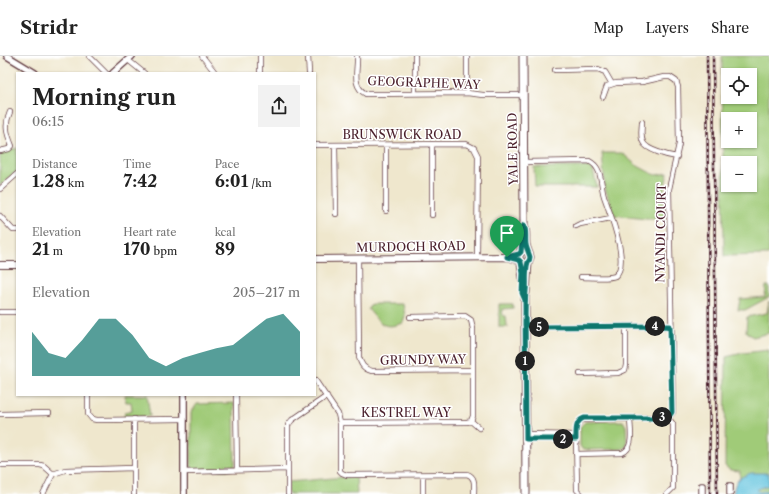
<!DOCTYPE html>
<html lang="en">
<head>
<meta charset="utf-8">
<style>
  :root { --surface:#fff; --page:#f2f2f2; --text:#222; --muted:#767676; --line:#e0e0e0; --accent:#0f766e }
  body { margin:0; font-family:"Libre Caslon Text",serif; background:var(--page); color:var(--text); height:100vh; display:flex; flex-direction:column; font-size:15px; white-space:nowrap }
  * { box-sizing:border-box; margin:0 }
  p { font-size:13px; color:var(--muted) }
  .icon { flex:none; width:22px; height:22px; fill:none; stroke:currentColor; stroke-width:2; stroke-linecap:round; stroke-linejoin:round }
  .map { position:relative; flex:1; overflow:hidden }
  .side { position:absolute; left:16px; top:16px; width:300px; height:324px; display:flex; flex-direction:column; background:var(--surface); border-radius:0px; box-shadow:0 1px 3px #0004 }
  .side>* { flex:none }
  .buttons { position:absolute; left:721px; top:12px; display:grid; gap:8px }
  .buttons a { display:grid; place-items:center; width:36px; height:36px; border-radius:0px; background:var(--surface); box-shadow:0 1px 3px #0004; font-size:20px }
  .pin { position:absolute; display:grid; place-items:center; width:34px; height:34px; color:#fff; margin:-41px -17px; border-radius:50% 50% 50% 0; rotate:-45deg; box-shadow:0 0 4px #0007 }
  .pin .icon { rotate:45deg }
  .km { position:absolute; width:20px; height:20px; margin:-10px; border-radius:50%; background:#222; color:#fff; font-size:11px; line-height:20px; text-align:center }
  .round { display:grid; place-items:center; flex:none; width:42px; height:42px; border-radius:0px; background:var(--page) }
  .headline { display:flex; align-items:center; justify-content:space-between; height:68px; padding:0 16px }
  h1 { font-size:22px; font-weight:800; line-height:30px }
  .stats { display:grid; grid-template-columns:repeat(3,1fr); gap:6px; height:68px; padding:4px 16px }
  .stats div { display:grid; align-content:center }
  .stats b { font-size:17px; font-weight:800 }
  .stats small { font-size:11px; font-weight:400 }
  .stats p { font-size:11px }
  .chart { height:112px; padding:8px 16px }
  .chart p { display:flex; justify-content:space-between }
  .chart svg { width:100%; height:72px; margin-top:4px; fill:var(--accent); opacity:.7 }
  header { display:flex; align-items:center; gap:24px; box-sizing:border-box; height:56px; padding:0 20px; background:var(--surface); border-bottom:1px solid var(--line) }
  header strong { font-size:19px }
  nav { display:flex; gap:22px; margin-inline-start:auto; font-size:14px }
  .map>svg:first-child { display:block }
  .green { fill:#a0cb78; stroke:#757552; fill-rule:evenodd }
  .water { fill:#60c3de; stroke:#557184 }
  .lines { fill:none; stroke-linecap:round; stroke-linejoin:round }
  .pedestrian-casing { stroke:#633d43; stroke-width:5.5 }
  .minor-casing { stroke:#633d43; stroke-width:6 }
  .tertiary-casing { stroke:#633d43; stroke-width:8 }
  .secondary-casing { stroke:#633d43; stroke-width:8 }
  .primary-casing { stroke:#633d43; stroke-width:9 }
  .pedestrian { stroke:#fff; stroke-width:3.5 }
  .minor { stroke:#fff; stroke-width:4.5 }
  .tertiary { stroke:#fff; stroke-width:5.5 }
  .secondary { stroke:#fff; stroke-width:6 }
  .primary { stroke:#fff; stroke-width:7 }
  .rail-casing { stroke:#4a1f2b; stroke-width:2.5 }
  .rail { stroke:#fff; stroke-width:1; stroke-dasharray:3; stroke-linecap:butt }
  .route-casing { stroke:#fff; stroke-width:8 }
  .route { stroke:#0f766e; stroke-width:5 }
  .labels { text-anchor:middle; stroke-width:3; stroke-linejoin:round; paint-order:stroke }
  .street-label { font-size:12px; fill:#4a1f2b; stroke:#fff }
</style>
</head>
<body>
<header>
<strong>Stridr</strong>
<nav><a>Map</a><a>Layers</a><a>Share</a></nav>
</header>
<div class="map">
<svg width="769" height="438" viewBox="0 0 769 438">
  <rect width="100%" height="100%" fill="#fff"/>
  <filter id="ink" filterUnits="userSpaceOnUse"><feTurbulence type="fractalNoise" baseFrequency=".025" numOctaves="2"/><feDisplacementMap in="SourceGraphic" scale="8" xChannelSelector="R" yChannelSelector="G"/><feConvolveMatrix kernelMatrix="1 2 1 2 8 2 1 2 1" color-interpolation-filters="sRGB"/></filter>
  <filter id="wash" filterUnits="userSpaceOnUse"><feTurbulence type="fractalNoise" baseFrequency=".012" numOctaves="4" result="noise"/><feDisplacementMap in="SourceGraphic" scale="16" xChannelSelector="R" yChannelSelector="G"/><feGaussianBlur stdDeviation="0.9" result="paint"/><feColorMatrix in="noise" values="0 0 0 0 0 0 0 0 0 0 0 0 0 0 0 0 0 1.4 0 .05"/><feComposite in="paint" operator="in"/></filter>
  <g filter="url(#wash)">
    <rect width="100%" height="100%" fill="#efe7cd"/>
    <path class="green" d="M 722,0 L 769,0 L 769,199 L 724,200 ZM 728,19 L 750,19 L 750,41 L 728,41 ZM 728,63 L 750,63 L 750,85 L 728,85 ZM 728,107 L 750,107 L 750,129 L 728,129 Z
      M 17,92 L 17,115 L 0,130 L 0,98 Z
      M 602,97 L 622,97 L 636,109 L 649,116 L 656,119 L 668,117 L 663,139 L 665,163 L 645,163 L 614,159 L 605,132 Z
      M 534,111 L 590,111 L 593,114 L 597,131 L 535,131 Z
      M 766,230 L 769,230 L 769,241 L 745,254 L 738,254 L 740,243 L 765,241 Z
      M 769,245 L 769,277 L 753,281 L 746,276 L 747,261 L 767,257 Z
      M 371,248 L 403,248 L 405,260 L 403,267 C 383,274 381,268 368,253 Z
      M 499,248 L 513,248 L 513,252 L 502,253 L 503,260 L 506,260 L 507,270 L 509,271 L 499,271 Z
      M 769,294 L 769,438 L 739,438 L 740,415 L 730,414 L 725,410 L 726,301 L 743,297 Z
      M 125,339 L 147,339 L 150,360 L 124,361 L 125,356 L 132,354 L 131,346 L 126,346 Z
      M 234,347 L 235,409 L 231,414 L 195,414 L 191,412 L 191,357 L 197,348 Z
      M 623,365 L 626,370 L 627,390 L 622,393 L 583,394 L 580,390 L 580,371 L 585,366 Z
      M 356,420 L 357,438 L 288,438 L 288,426 Z"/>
    <path class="water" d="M 751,417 L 769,417 L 769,429 L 758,433 L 757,434 L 760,436 L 769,434 L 769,438 L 733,438 C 735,424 738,422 751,417 Z"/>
  </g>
  <g filter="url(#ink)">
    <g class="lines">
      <g class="pedestrian-casing">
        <path id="pedestrian" d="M 701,438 L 701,429 L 703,429 L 703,438
          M 729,438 L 729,429 L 731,429 L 731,438"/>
      </g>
      <g class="minor-casing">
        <path id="minor" d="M 89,0 L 106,17
          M 202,0 L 214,15 L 214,17
          M 260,0 L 260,17
          M 308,0 L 309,17
          M 357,0 C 358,14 351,30 366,38 L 467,37 L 483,39 L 523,39
          M 415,0 L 415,37
          M 128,4 L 144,17
          M 555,14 L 598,13 L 605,16 L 612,28
          M 467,37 L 467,0
          M 603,41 L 607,30 L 616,27 L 642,26 L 664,21 L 670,21 L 676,25 L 678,31 L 679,88 L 669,133 L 673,356 L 668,362
          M 642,66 C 642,72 640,80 643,86 C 646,94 669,100 677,101
          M 432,88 L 432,159
          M 315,89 L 466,88 L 474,92 L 478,100 L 477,201
          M 386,89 L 386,155
          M 335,90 L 336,158
          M 0,95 L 9,93 L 12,90 C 7,78 4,69 10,56
          M 525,106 L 589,105 C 603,112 600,127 604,140 C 609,155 631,208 615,220 C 609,223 589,221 581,221
          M 0,133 L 17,118
          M 0,160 L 13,174 L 17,174
          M 576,170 L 580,168 L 611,162
          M 358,203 L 359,301 C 361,309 364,313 372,315 L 473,314
          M 0,256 L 17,256
          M 525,273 L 535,271 L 670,270
          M 580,318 L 618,317 L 625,314 L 626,309 L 626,270
          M 315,324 L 338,358 L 340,367 L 340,415 L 342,417 L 347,419 L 467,418 C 476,421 474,429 474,438
          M 88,339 L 88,358 L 92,363 L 97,364 L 184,363
          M 236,339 L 237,414
          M 0,358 L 49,357
          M 134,363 L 134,438
          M 471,365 L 479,372
          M 340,367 L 467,366 L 471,365 L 473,360 L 473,273 L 471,264 L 465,260 L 410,261
          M 526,378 L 576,379
          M 526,383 L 576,383
          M 576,398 L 622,397 C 635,392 630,373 630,362
          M 0,409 L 40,409 L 44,410 L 53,418
          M 184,416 L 287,413
          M 423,419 L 423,438
          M 43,438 L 53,418 L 65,414 L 134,412
          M 288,438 L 288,369 L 292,364 L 327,340
          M 581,438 L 577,434 L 576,379 L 577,370 L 581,364 L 665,361 L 668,362 L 673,368 L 673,432 L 667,438"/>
      </g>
      <g class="tertiary-casing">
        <path id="tertiary" d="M 7,0 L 35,17
          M 113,17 L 132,0
          M 184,339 L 184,438"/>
      </g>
      <g class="secondary-casing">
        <path id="secondary" d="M 315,203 L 507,201 L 519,204
          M 0,209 L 17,209"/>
      </g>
      <g class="primary-casing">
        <path id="primary" d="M 524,169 C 527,175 525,182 526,189 C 527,194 529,197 530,201 L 528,206 L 526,236 L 525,241 L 526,438
          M 523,223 L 521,206 L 518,201 L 521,196 L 523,171 L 524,169 L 523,0"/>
      </g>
      <use href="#pedestrian" class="pedestrian"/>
      <use href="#minor" class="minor"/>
      <use href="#tertiary" class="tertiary"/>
      <use href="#secondary" class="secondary"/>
      <use href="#primary" class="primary"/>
      <g class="rail-casing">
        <path id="rail" d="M 707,0 L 710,438
          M 713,0 L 717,438"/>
      </g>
      <use href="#rail" class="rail"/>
    </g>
  </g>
  <g class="lines" filter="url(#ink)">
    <g class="route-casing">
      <path id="route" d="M 507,201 L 519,204 L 521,206 L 523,217 L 522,237 L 525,244 L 526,383 L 576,383 C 576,375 575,365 584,362 L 668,362 L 672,356 L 670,270 L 535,271 L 530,269 L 525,269 C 525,258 525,246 526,235 C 527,226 525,215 528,206 C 529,205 530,203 530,201 C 529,197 527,194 526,189 C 525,182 527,175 524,169 L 523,171 L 521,196 L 519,198 L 507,201"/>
    </g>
    <use href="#route" class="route"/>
  </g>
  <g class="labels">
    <g class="street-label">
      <text transform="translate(424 27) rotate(2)" y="4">GEOGRAPHE WAY</text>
      <text x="402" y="83">BRUNSWICK ROAD</text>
      <text transform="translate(513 93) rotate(-91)" y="4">YALE ROAD</text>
      <text transform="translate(661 177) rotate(-89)" y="4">NYANDI COURT</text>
      <text transform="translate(411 191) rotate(-1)" y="4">MURDOCH ROAD</text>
      <text transform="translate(423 304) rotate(-1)" y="4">GRUNDY WAY</text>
      <text x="406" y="361">KESTREL WAY</text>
    </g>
  </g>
</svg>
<div class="buttons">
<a><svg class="icon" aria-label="locate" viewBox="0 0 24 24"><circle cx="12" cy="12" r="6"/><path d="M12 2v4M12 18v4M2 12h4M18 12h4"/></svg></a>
<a>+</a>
<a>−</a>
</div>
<div class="pin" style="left:507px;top:201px;background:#1e9e55"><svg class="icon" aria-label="arrive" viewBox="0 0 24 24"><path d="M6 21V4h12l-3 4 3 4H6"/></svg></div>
<b class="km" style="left:525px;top:305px">1</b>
<b class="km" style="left:563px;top:383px">2</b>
<b class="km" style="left:662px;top:361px">3</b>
<b class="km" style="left:655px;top:270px">4</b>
<b class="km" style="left:539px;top:271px">5</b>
<section class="side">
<div class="headline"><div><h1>Morning run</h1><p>06:15</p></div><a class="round"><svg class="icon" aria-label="share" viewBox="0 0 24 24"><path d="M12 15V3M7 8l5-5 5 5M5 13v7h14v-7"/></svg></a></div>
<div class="stats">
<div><p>Distance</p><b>1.28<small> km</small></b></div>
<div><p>Time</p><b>7:42</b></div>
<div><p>Pace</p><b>6:01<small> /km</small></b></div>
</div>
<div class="stats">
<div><p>Elevation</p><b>21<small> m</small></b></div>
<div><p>Heart rate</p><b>170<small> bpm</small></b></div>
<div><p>kcal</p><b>89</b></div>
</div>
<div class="chart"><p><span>Elevation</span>205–217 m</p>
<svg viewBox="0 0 160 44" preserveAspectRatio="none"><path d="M0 44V17L10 30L20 33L30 22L40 9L50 9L60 19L70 33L80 38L90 33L100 30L110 27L120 25L130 17L140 9L150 6L160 17V44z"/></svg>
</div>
</section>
</div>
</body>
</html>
